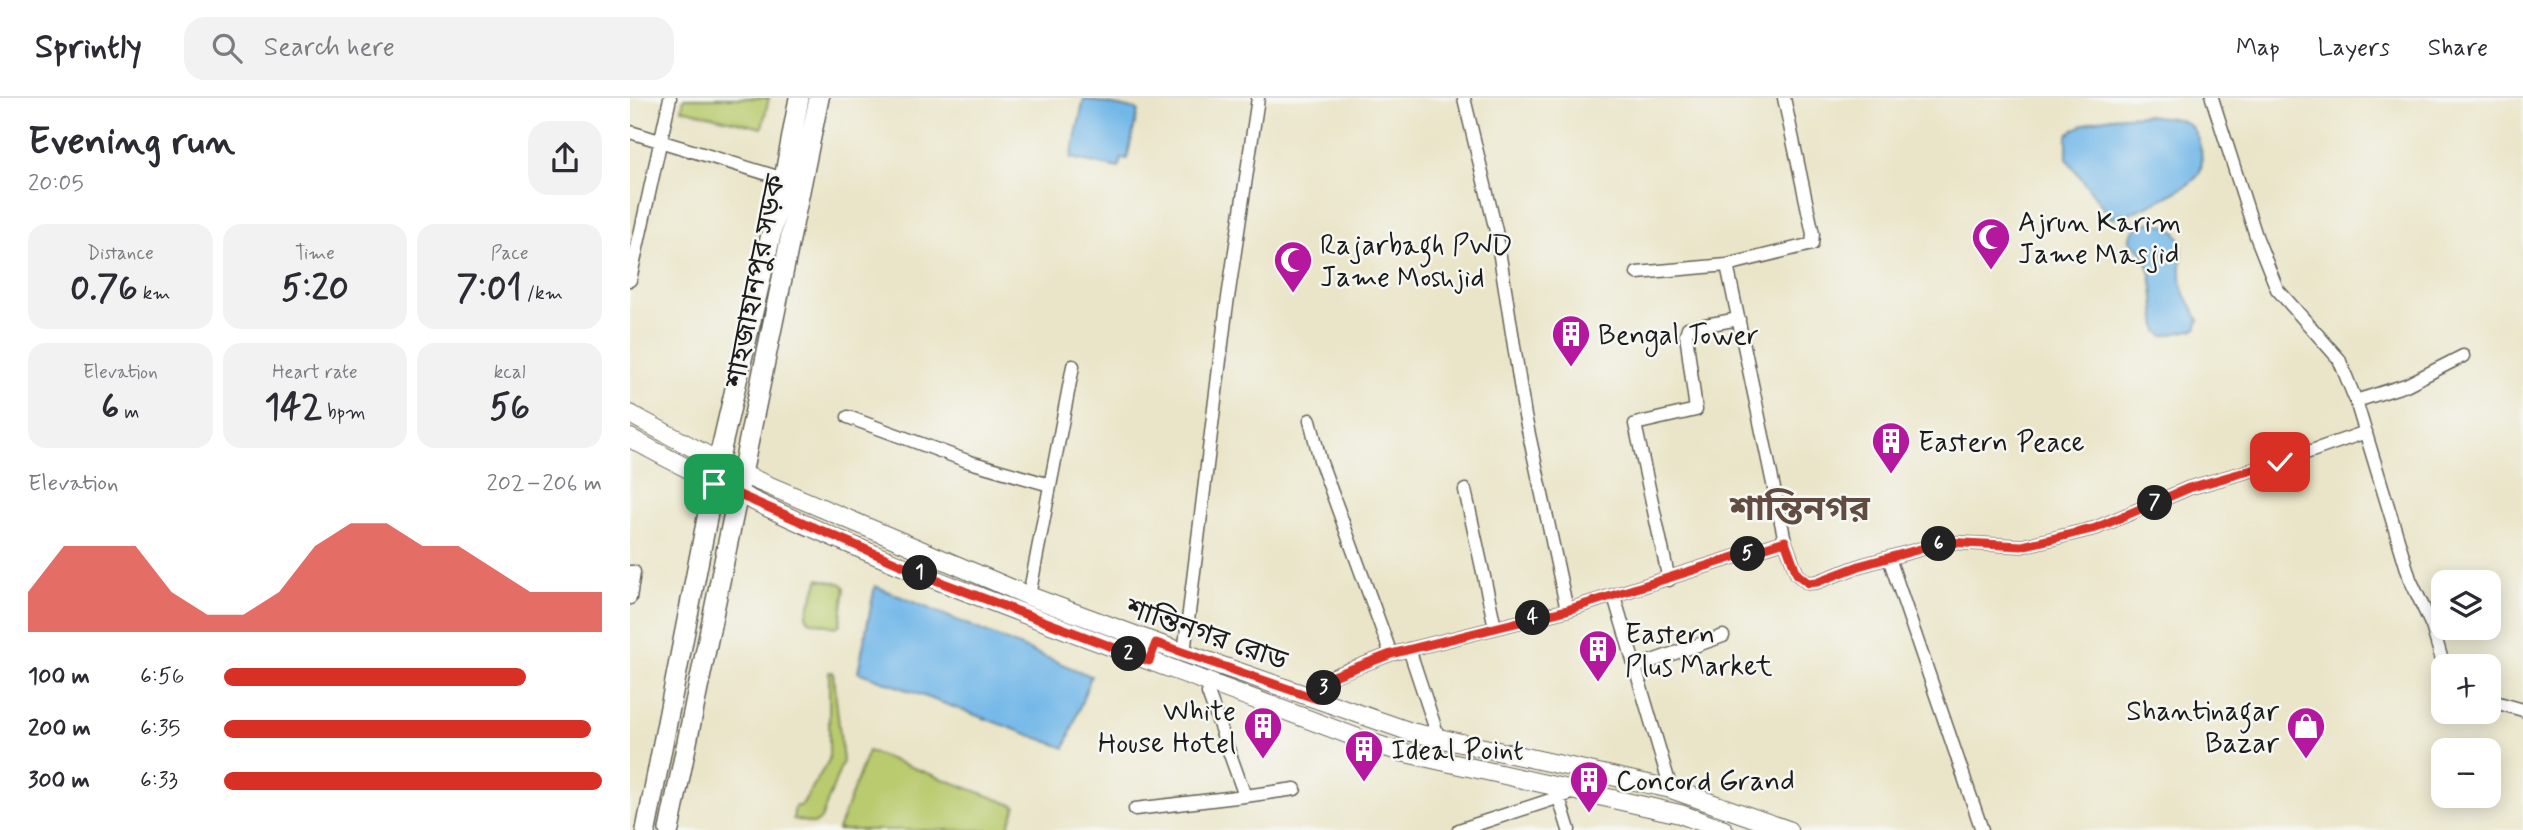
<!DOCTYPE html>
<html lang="en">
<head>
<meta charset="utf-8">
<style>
  :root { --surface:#fff; --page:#f2f2f3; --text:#2b2b33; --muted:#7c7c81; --line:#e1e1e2; --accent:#d93025 }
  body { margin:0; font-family:Mynerve,"Noto Sans Bengali",sans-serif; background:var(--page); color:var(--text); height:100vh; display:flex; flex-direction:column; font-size:26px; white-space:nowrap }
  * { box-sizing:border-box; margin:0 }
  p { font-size:23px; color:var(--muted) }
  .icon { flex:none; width:38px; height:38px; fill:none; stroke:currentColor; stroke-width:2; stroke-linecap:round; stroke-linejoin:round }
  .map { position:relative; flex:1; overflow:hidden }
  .details { display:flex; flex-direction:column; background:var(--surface); width:630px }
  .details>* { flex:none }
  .controls { position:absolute; left:1801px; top:472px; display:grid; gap:14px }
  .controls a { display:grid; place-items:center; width:70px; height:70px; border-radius:14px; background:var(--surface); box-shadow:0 4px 18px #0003; font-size:35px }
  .pin { position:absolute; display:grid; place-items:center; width:60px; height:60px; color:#fff; margin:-30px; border-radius:14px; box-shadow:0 4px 10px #0006 }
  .km { position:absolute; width:35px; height:35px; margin:-18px; border-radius:50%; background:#222; color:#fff; font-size:19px; line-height:35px; text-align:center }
  .round { display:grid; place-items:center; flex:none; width:74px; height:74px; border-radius:21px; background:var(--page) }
  .overview { display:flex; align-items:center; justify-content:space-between; height:119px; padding:0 28px }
  h1 { font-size:38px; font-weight:700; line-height:52px }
  .figures { display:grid; grid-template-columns:repeat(3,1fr); gap:10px; height:119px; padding:7px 28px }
  .figures div { display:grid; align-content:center; border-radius:18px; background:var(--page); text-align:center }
  .figures b { font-size:35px; font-weight:700 }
  .figures small { font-size:19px; font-weight:400 }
  .figures p { font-size:19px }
  .chart { height:196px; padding:14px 28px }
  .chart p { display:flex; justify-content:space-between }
  .chart svg { width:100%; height:126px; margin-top:7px; fill:var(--accent); opacity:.7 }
  ul { padding:0 28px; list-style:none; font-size:23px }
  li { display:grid; grid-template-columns:112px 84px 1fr; align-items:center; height:52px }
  li i { height:18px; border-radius:9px; background:var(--accent) }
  header { display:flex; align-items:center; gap:42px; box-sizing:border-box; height:98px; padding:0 35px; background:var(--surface); border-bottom:2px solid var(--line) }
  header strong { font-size:33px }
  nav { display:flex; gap:38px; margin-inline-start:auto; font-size:24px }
  .search { width:490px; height:63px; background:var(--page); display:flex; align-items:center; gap:18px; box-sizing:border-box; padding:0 24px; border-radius:21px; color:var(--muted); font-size:26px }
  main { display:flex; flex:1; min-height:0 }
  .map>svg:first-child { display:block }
  .green { fill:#b9cb6e; stroke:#6a7445; stroke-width:2 }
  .water { fill:#72b7e8; stroke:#476a82; stroke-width:2 }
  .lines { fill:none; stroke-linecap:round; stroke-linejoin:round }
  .street-casing { stroke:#646258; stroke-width:15 }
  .secondary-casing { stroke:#646258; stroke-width:20 }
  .primary-casing { stroke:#646258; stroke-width:22 }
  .street { stroke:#fff; stroke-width:12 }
  .secondary { stroke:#fff; stroke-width:18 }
  .primary { stroke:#fff; stroke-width:19 }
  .route-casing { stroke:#fff; stroke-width:14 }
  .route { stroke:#d93025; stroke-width:9 }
  .labels { text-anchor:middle; stroke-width:5; stroke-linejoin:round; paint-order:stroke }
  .poi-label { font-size:28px; fill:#1c1c1c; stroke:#f6f6f2; text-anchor:start }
  .street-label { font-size:28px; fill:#1c1c1c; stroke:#f6f6f2 }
  .district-label { font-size:35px; font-weight:bold; fill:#604c41; stroke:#f6f6f2 }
</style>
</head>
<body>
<header>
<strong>Sprintly</strong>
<div class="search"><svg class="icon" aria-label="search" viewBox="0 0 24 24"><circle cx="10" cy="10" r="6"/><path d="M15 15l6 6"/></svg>Search here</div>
<nav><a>Map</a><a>Layers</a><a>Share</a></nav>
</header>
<main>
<section class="details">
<div class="overview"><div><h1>Evening run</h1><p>20:05</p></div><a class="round"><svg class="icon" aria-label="share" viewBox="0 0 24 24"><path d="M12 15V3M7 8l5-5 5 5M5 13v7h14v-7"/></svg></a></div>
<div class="figures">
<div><p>Distance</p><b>0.76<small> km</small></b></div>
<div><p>Time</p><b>5:20</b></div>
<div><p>Pace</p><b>7:01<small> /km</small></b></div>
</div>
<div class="figures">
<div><p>Elevation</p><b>6<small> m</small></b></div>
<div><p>Heart rate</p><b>142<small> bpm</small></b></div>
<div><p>kcal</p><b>56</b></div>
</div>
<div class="chart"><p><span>Elevation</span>202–206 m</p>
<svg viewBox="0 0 160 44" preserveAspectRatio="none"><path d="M0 44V30L10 14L20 14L30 14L40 30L50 38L60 38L70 30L80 14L90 6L100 6L110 14L120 14L130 22L140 30L150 30L160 30V44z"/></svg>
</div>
<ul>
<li><b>100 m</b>6:56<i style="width:80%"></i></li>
<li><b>200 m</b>6:35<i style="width:97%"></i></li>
<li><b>300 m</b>6:33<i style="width:100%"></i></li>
</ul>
</section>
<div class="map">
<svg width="1893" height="732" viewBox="0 0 1893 732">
  <rect width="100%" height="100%" fill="#f6f6f2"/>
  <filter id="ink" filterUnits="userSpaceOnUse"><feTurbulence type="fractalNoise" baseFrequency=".0143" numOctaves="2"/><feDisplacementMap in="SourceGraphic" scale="14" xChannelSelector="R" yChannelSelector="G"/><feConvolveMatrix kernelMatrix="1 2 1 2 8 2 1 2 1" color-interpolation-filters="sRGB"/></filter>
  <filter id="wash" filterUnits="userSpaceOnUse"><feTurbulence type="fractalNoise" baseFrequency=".00686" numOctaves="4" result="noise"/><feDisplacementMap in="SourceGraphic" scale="28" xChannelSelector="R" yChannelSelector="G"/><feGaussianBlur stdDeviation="1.57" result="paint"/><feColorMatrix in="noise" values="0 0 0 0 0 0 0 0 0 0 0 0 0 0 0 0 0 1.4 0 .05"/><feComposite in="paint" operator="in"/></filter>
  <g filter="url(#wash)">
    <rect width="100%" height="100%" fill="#eae5c8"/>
    <path class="green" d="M 54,0 L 139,0 L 132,30 L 52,11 Z
      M 189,481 L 212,486 L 215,490 L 210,526 L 206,529 L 179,523 L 176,518 Z
      M 199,574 L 203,574 L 213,663 L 191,721 L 184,726 L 163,721 L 165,708 L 171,708 L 199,662 Z
      M 238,653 L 386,708 L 377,732 L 208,732 Z"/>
    <path class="water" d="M 454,1 L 508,12 L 497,61 L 491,60 L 489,70 L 441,60 Z
      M 1516,17 C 1529,19 1548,18 1559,27 C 1570,36 1576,65 1568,77 C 1560,91 1496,119 1481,120 L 1437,61 L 1437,37 C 1458,18 1490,18 1516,17 Z
      M 1521,124 C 1567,131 1546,159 1552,188 C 1556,202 1564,210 1569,222 L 1566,231 L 1533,238 L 1528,233 C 1521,203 1529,162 1500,143 L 1500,138 L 1506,129 Z
      M 245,488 L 461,578 L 435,650 L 228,574 Z"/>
  </g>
  <g filter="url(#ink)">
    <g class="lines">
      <g class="street-casing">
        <path id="street" d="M 834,0 L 866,133 L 895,318 L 937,512
          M 1582,0 L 1626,138 L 1647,191 L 1709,261 L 1726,303 L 1780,481 L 1802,528 L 1814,569
          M 0,34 L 154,81
          M 1097,167 L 1155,443 L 1167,476 L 1178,485 L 1187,484 L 1232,467 L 1316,444 L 1392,448 L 1466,430 L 1559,390 L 1650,364 L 1736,334
          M 1007,175 L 1097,167 L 1182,146 L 1183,136 L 1154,0
          M 0,182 L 40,0
          M 1726,303 L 1776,287 L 1833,258
          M 218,319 L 340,364 L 420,387
          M 680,322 L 690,362 L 761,556
          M 835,392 L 865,529
          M 1259,460 L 1352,732
          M 0,474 L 4,474 L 0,500
          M 1039,482 L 1005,326 L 1066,312 L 1056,236 L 1058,230 L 1109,221
          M 399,498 L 443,268
          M 984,498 L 1041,691
          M 779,551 L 809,641
          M 554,555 L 596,213 L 628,0
          M 1005,569 L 1093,538
          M 687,601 L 700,579 L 761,556 L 937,512 L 1155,443
          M 1858,602 L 1893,612
          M 615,698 L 665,691
          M 929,700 L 939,732
          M 505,711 L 615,698 L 578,595 L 582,586
          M 829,732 L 948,693"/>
      </g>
      <g class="secondary-casing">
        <path id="secondary" d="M 0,316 L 114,377 L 399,498 L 526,545 L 781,634 L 1041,691 L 1158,732
          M 0,340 C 232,468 486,547 733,642 L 771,654 L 1050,716 L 1094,732"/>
      </g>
      <g class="primary-casing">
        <path id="primary" d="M 16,732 L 88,364 L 154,81 L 169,0
          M 39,732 L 189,0"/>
      </g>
      <use href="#street" class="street"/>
      <use href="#secondary" class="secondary"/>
      <use href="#primary" class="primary"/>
    </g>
  </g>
  <g class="lines" filter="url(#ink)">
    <g class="route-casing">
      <path id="route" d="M 84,386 L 313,485 L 519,563 L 526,545 L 687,601 L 701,579 L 761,556 L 937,512 L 1155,443 L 1167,476 L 1178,485 L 1187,484 L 1232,467 L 1316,444 L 1392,448 L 1466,430 L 1559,390 L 1650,364"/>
    </g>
    <use href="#route" class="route"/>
  </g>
  <defs>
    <g id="mosque-pin" transform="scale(2.0125)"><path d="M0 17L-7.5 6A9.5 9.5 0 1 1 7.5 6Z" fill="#b5179e" stroke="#f6f6f2"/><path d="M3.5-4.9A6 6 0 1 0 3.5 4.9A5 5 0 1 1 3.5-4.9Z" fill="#fff"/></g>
    <g id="building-pin" transform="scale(2.0125)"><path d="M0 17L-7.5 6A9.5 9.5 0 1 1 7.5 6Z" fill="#b5179e" stroke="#f6f6f2"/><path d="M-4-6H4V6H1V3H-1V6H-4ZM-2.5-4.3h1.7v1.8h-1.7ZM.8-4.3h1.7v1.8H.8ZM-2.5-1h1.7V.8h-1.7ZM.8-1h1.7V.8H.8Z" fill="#fff"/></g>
    <g id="shop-pin" transform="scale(2.0125)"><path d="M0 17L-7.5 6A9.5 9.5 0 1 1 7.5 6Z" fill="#b5179e" stroke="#f6f6f2"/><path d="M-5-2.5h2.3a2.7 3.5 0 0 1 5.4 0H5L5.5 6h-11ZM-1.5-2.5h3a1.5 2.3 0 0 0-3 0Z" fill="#fff"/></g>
  </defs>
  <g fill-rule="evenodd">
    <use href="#mosque-pin" x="1361" y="139"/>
    <use href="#mosque-pin" x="663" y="162"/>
    <use href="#building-pin" x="941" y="236"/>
    <use href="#building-pin" x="1261" y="343"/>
    <use href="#building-pin" x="968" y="551"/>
    <use href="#building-pin" x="633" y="628"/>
    <use href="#shop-pin" x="1676" y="628"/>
    <use href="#building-pin" x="734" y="651"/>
    <use href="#building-pin" x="959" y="682"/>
  </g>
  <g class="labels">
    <g class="poi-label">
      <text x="1388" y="133">Ajrun Karim<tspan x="1388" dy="32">Jame Masjid</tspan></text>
      <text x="690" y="156">Rajarbagh PWD<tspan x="690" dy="32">Jame Moshjid</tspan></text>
      <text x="968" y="246">Bengal Tower</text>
      <text x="1288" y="353">Eastern Peace</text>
      <text x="995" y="545">Eastern<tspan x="995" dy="32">Plus Market</tspan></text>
      <text x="606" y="622" text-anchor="end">White<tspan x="606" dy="32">House Hotel</tspan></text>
      <text x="1649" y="622" text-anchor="end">Shantinagar<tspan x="1649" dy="32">Bazar</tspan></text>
      <text x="761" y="661">Ideal Point</text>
      <text x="986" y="692">Concord Grand</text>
    </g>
    <g class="street-label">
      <text transform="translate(124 183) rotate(-79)" y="10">শাহজাহানপুর সড়ক</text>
      <text transform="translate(577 535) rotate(19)" y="10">শান্তিনগর রোড</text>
    </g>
    <g class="district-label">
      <text x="1170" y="422">শান্তিনগর</text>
    </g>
  </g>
</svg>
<div class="controls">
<a><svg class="icon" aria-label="layers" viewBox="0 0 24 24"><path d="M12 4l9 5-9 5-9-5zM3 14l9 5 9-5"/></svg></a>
<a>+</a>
<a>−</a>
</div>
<div class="pin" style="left:84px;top:386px;background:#1e9e55"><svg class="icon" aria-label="arrive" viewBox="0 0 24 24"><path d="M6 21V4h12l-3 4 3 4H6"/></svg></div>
<div class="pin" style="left:1650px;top:364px;background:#d93025"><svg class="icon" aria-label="check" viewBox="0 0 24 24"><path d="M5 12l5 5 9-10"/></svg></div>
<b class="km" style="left:290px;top:475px">1</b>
<b class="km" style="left:499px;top:556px">2</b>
<b class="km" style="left:694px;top:590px">3</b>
<b class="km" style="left:903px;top:520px">4</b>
<b class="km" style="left:1118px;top:456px">5</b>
<b class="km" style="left:1309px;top:446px">6</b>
<b class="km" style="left:1525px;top:405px">7</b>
</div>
</main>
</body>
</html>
